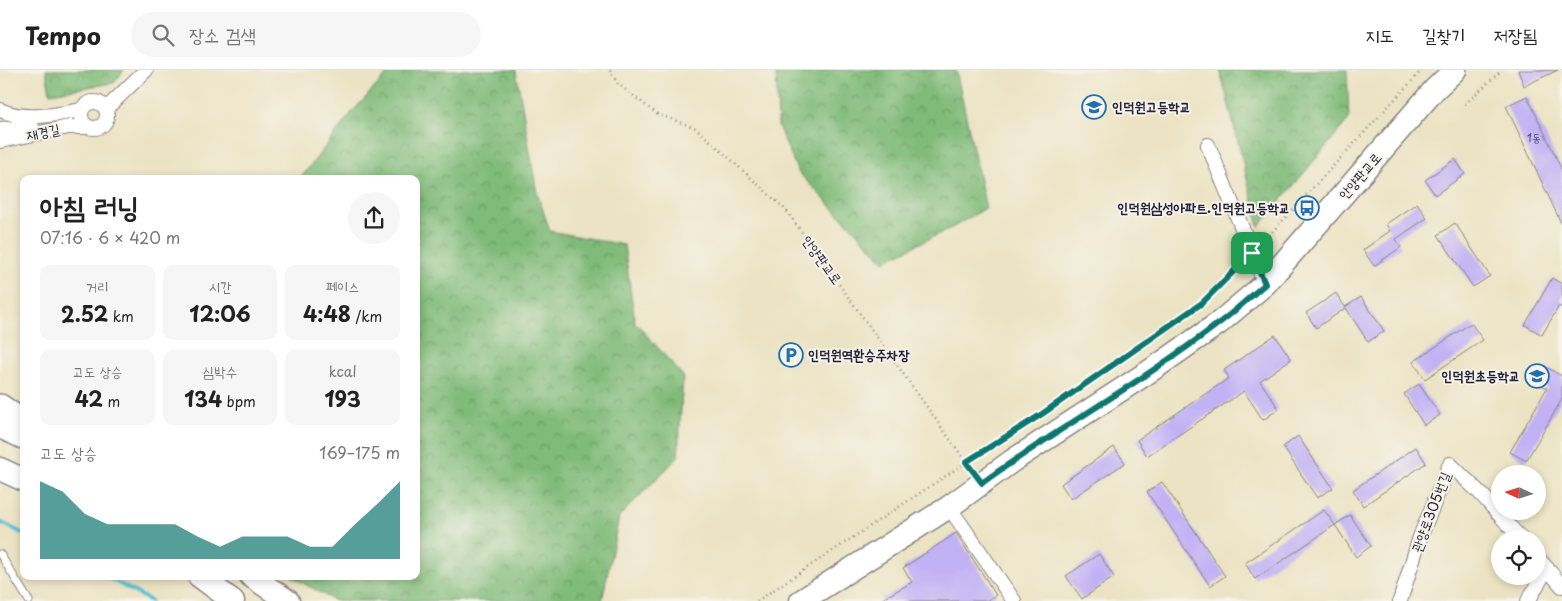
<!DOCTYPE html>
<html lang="ko">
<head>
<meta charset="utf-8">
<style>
  :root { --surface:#fff; --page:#f6f6f6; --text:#222; --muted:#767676; --line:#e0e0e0; --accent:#0f766e }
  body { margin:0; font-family:"Playpen Sans","Poor Story",sans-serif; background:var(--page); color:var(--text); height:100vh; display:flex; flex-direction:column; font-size:19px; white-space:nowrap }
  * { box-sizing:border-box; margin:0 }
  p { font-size:16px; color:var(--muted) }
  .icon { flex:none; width:28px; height:28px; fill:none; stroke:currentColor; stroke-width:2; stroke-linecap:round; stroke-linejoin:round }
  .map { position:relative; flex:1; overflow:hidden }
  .panel { position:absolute; left:20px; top:105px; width:400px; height:405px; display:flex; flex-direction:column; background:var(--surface); border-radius:10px; box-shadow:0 2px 8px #0003 }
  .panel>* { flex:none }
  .needle { width:32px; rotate:274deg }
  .tools { position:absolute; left:1491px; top:395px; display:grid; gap:10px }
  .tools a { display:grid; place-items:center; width:55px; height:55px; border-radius:50%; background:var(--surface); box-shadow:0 2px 8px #0003; font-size:25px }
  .pin { position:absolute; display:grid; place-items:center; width:42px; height:42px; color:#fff; margin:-21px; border-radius:10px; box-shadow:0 2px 8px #0006 }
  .round { display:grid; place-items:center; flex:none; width:52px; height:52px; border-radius:26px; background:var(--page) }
  .overview { display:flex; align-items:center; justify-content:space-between; height:85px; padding:0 20px }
  h1 { font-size:28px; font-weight:700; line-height:38px }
  .stats { display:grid; grid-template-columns:repeat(3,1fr); gap:8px; height:85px; padding:5px 20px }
  .stats div { display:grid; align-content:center; border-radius:10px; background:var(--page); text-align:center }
  .stats b { font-size:21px; font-weight:700 }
  .stats small { font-size:14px; font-weight:400 }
  .stats p { font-size:14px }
  .chart { height:140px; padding:10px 20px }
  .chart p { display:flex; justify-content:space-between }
  .chart svg { width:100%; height:90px; margin-top:5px; fill:var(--accent); opacity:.7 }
  header { display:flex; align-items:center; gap:30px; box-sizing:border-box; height:70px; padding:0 25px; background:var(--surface); border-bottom:1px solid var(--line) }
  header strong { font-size:24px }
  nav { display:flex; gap:28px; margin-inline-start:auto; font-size:18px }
  .search { width:350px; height:45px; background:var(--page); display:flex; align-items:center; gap:12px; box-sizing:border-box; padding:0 18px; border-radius:28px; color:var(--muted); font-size:19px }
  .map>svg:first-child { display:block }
  .forest { fill:url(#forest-crowns); stroke:#516e5a }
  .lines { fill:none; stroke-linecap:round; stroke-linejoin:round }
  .stream { stroke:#59c0d6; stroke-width:4 }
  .building { fill:#c1b1f5 }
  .lane-casing { stroke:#86827f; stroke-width:9 }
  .street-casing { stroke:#86827f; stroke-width:16 }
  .primary-casing { stroke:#86827f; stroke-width:25 }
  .highway-casing { stroke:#86827f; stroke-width:28 }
  .path { stroke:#86827f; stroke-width:2.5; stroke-dasharray:1 4; stroke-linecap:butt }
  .lane { stroke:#fff; stroke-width:7 }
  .street { stroke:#fff; stroke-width:14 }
  .primary { stroke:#fff; stroke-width:22 }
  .highway { stroke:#fff; stroke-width:25 }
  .route-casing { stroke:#fff; stroke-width:10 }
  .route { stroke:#0f766e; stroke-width:6 }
  .labels { text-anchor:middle; stroke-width:4; stroke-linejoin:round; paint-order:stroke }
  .number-label { font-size:11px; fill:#4a466a }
  .poi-label { font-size:14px; font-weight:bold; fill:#22223b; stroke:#f7f3e8; text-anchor:start }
  .street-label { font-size:14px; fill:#22223b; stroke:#f7f3e8 }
</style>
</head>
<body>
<header>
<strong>Tempo</strong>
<div class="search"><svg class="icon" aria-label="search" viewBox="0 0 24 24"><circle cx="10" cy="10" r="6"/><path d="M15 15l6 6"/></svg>장소 검색</div>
<nav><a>지도</a><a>길찾기</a><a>저장됨</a></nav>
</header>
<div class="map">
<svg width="1562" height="531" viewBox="0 0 1562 531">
  <defs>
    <pattern id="forest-crowns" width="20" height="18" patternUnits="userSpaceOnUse" patternTransform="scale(1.25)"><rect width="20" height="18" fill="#80bb79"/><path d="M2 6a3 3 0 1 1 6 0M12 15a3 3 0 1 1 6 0" fill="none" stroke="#689864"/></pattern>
  </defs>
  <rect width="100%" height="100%" fill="#f7f3e8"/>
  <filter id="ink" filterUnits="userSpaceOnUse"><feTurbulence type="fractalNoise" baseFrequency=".02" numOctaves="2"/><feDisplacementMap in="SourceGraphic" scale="10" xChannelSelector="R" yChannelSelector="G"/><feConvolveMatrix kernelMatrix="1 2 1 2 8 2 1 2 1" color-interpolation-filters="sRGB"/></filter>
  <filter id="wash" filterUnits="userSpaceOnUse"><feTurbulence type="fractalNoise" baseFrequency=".0096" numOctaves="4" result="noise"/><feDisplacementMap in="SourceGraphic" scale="20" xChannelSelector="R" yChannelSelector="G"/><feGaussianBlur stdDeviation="1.12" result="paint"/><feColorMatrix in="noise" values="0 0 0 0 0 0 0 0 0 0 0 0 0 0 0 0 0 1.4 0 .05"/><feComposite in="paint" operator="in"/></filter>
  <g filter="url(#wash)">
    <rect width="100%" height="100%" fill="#ebe3c3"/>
    <path class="forest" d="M 46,0 L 124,0 L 114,13 L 50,23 Z
      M 391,0 L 516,0 L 537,123 L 550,161 L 624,175 L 635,252 L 683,306 L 678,387 L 619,447 L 602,531 L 335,531 L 291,506 L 416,506 L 416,109 L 300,109 L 353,41 Z
      M 776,0 L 956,0 L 986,138 L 955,156 L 884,191 L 798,102 L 778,56 Z
      M 1220,0 L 1347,0 L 1349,49 L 1259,157 Z"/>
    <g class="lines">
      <path class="stream" d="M 0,452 L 24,464
        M 105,506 L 151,531"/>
    </g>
    <g id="blocks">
      <path class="building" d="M 1518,0 L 1558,0 L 1524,16 Z
        M 1527,26 L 1562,100 L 1562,155 L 1506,36 Z
        M 1455,89 L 1465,104 L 1435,125 L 1425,110 Z
        M 1417,133 L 1427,148 L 1396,169 L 1401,177 L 1374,196 L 1363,180 L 1390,161 L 1386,154 Z
        M 1455,153 L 1490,206 L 1473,217 L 1438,165 Z
        M 1552,208 L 1562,214 L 1562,238 L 1559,236 L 1542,265 L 1525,255 Z
        M 1336,223 L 1345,237 L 1361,227 L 1384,261 L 1368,272 L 1346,238 L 1316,258 L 1306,243 Z
        M 1471,253 L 1483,270 L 1425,309 L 1413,292 Z
        M 1275,265 L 1291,289 L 1260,311 L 1279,339 L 1263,350 L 1244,321 L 1147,386 L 1137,370 L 1229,308 L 1224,300 Z
        M 1546,297 L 1562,306 L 1562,329 L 1526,391 L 1510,382 L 1547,318 L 1537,313 Z
        M 1419,314 L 1440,345 L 1424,355 L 1404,324 Z
        M 1298,366 L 1333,418 L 1317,428 L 1283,377 Z
        M 1114,377 L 1125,393 L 1071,429 L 1061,414 Z
        M 1416,377 L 1426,393 L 1363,436 L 1353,420 Z
        M 1162,412 L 1225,506 L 1210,516 L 1147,422 Z
        M 1324,440 L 1335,455 L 1255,509 L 1245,493 Z
        M 1350,445 L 1371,476 L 1356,487 L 1335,455 Z
        M 956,463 L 996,525 L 986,531 L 879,531 L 912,512 L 903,498 Z
        M 1099,484 L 1114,507 L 1082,529 L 1066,506 Z"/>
    </g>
  </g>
  <g filter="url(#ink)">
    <use href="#blocks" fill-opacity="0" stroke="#86827f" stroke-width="1"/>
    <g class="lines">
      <g class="lane-casing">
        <path id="lane" d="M 0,484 L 29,531"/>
      </g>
      <g class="street-casing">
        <path id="street" d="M81 45a13 13 0 1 1 26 0a13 13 0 1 1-26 0Z
          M 106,39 L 146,0
          M 0,40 C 24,51 56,45 81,40
          M 0,59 L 32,57
          M 0,71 L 69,57 L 87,57
          M 1208,75 L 1265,214
          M 949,437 L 1014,531
          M 1538,488 L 1562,516
          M 1400,531 L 1420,467 L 1450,394 L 1483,426 L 1521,469
          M 1528,531 L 1547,498"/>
      </g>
      <g class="primary-casing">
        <path id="primary" d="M 0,357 L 24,368
          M 0,399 L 24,410
          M 199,506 L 233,531
          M 251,506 L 288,531
          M 801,531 L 949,437 L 1012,391 L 1156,297 L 1219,253 L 1265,214 L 1435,19 L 1455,0"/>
      </g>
      <g class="highway-casing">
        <path id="highway" d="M 0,337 L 24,354"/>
      </g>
      <path class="path" d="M 610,0 L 618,14 L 657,44 L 696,58 L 786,140 L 972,400
        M 1465,34 L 1502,0
        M 1262,173 L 1422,0
        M 757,531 L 1098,305 L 1202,233 L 1242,193"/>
      <use href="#lane" class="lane"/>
      <use href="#street" class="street"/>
      <use href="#primary" class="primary"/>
      <use href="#highway" class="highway"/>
    </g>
  </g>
  <g class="lines" filter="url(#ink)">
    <g class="route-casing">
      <path id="route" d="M 1252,183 L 1265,214 C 1250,227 1235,241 1219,253 C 1143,312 1059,357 982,413 L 966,392 L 1042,344 L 1202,233 Z"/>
    </g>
    <use href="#route" class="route"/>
  </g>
  <defs>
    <g id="school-ring" transform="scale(1.25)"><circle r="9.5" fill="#f7f3e8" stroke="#1f6fb2" stroke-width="1.5"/><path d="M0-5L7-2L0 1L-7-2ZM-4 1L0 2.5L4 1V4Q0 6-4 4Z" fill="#1f6fb2"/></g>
    <g id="bus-ring" transform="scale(1.25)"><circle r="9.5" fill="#f7f3e8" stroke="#1f6fb2" stroke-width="1.5"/><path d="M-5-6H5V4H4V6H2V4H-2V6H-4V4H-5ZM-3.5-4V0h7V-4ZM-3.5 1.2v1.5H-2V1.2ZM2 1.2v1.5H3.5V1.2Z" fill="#1f6fb2"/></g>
    <g id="parking-ring" transform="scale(1.25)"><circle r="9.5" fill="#f7f3e8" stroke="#1f6fb2" stroke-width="1.5"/><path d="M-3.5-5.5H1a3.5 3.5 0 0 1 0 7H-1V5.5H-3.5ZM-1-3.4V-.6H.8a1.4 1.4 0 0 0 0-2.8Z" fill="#1f6fb2"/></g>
  </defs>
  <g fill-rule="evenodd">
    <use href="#school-ring" x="1094" y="37"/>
    <use href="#bus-ring" x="1307" y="138"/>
    <use href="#parking-ring" x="791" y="285"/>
    <use href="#school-ring" x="1537" y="306"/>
  </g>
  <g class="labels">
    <g class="number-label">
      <text x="1534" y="72">1동</text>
    </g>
    <g class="poi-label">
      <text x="1112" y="42">인덕원고등학교</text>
      <text x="1290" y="143" text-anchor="end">인덕원삼성아파트.인덕원고등학교</text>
      <text x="808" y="290">인덕원역환승주차장</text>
      <text x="1520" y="311" text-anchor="end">인덕원초등학교</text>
    </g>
    <g class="street-label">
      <text transform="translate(43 62) rotate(-11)" y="5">재경길</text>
      <text transform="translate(1360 106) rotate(-49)" y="5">안양판교로</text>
      <text transform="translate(822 190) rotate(54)" y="5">안양판교로</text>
      <text transform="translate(1431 442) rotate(-69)" y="5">관양로305번길</text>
    </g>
  </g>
</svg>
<div class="tools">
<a><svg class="needle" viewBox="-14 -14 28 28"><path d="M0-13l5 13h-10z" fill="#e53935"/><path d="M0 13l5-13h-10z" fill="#767676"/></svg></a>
<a><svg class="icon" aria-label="locate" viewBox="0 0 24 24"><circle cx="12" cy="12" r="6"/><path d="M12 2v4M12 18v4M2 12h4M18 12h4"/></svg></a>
</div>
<div class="pin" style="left:1252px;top:183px;background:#1e9e55"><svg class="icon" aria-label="arrive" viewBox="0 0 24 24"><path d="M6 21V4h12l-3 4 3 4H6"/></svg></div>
<section class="panel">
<div class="overview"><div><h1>아침 러닝</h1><p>07:16 · 6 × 420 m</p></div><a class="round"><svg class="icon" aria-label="share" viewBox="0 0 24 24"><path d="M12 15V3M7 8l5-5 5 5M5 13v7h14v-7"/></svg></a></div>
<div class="stats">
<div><p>거리</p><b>2.52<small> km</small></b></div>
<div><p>시간</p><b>12:06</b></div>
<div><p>페이스</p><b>4:48<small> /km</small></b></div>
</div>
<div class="stats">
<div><p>고도 상승</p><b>42<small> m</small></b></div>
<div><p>심박수</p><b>134<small> bpm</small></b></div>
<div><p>kcal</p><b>193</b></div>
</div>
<div class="chart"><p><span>고도 상승</span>169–175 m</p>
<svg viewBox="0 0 160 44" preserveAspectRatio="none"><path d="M0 44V6L10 11L20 22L30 27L40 27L50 27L60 27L70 33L80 38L90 33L100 33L110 33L120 38L130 38L140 27L150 17L160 6V44z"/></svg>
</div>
</section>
</div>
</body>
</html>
